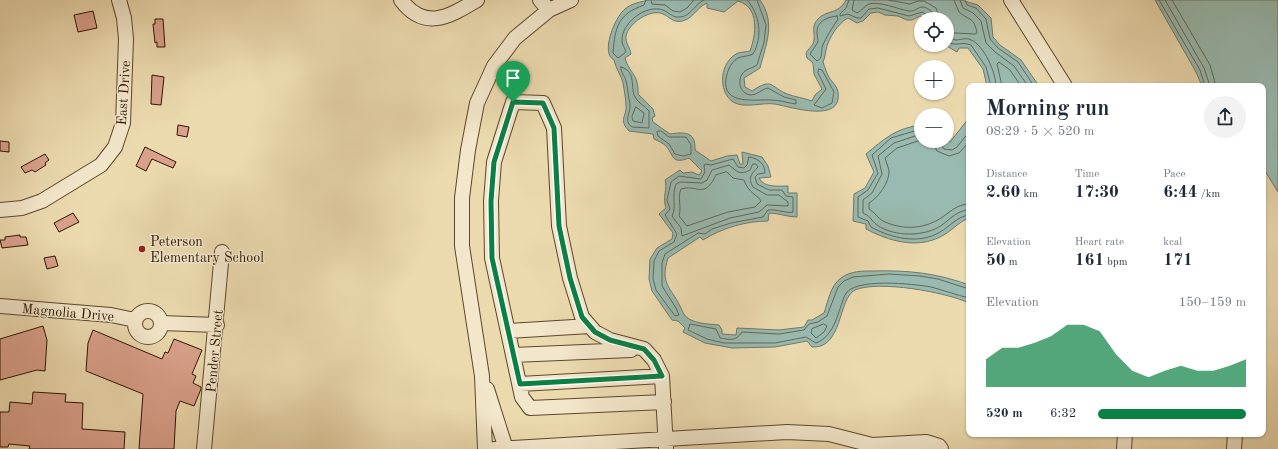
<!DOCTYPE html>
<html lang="en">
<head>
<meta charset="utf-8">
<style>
  :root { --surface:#fff; --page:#f2f2f3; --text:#1f2937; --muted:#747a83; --accent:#0b8043 }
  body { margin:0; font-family:"Old Standard TT",serif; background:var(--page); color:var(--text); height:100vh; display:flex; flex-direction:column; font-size:15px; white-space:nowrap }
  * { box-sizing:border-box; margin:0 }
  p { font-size:13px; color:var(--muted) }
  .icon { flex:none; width:22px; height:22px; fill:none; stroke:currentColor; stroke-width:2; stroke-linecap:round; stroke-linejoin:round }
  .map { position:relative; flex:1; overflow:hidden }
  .drawer { position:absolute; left:966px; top:83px; width:300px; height:354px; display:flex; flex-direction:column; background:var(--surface); border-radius:8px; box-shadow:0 1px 3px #0004 }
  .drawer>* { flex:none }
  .buttons { position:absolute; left:914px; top:12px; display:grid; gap:8px }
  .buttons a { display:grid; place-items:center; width:40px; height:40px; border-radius:50%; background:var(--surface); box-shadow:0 1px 3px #0004; font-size:20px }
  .pin { position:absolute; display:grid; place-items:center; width:34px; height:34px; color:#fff; margin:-41px -17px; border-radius:50% 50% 50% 0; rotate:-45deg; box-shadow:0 0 4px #0007 }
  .pin .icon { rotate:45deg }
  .round { display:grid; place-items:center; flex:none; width:42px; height:42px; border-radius:21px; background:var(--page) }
  .summary { display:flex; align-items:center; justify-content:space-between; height:68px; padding:0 20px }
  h1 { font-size:22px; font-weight:600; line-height:30px }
  .figures { display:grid; grid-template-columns:repeat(3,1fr); gap:6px; height:68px; padding:4px 20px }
  .figures div { display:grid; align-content:center }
  .figures b { font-size:17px; font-weight:600 }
  .figures small { font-size:11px; font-weight:400 }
  .figures p { font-size:11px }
  .chart { height:112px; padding:8px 20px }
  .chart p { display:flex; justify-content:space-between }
  .chart svg { width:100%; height:72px; margin-top:4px; fill:var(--accent); opacity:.7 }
  ul { padding:0 20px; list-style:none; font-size:13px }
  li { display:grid; grid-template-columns:64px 48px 1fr; align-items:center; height:30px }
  li i { height:10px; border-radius:5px; background:var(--accent) }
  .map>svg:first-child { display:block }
  .water { fill:#99bab0; stroke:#6e786a }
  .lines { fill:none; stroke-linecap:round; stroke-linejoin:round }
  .shore { stroke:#636758; stroke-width:1 }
  .building { fill:#daa18b; stroke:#2d1400 }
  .minor-casing { stroke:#5d462c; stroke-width:16 }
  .minor { stroke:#f3e7cb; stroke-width:14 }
  .route-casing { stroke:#fff; stroke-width:8 }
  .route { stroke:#0b8043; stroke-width:5 }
  .poi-dot { fill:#8f2418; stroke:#f3e7cb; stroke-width:1.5 }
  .labels { text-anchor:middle; stroke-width:3; stroke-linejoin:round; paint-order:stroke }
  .street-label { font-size:14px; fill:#2d1400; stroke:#f3e7cb }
  .poi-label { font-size:14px; fill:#2d1400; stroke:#f3e7cb; text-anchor:start }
</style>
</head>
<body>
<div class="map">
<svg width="1278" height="449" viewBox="0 0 1278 449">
  <rect width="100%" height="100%" fill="#ecdaaf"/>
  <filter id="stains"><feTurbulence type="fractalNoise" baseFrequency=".005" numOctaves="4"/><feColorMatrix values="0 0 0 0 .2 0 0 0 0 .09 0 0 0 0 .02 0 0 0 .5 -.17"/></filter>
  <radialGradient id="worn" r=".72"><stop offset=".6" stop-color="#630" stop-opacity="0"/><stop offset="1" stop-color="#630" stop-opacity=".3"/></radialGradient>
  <path class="water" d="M 649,0 L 760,0 C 776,23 766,44 760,68 L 744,78 L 745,87 L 752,91 C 773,77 770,87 787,94 C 795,97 804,98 812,101 L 815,95 L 822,89 L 814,74 L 813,63 L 807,58 L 806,53 C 808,49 814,45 814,40 C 815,33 811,26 818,19 C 828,9 838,15 846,0 L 961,0 L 978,5 L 991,18 L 993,37 L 1000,45 L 1021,60 L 1039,86 L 987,86 L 983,69 L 968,48 L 959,48 L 957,52 L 945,45 L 947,45 L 947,19 L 929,19 L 920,16 L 912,20 L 907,20 L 898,16 L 885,15 L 878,12 L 871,13 L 863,21 L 857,23 L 848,18 C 838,23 828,39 826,50 C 825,55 825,57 823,62 C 825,68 827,74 830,79 C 833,83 837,86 838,92 C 843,124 791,107 775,104 C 762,102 745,109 733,102 C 717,91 720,61 738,53 C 741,52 747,52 750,51 C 756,35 760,7 738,1 L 724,12 L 707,8 L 707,3 C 697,7 693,19 682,21 C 673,23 670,17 663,14 C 650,8 628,24 626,36 C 625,43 630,47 631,54 L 625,58 C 629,73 639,74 638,94 L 653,109 L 655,116 L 652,118 L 653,122 L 670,134 C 684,132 696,131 695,150 L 711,161 L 727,156 L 737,155 L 740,164 L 743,164 L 742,152 L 762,157 L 768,166 L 771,177 L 759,178 C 764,188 778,186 788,186 L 788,193 L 797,193 L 797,217 C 787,217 779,213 769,213 L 768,221 C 746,221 722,228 703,240 L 700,237 L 668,258 C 660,284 670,286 680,306 C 683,312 684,317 691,320 C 699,324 710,324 719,325 L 722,330 L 722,334 L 736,335 L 737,328 L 779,330 L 804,327 L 808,320 L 812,320 L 824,313 C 828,302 830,286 841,278 C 850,271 862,271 873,271 C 907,270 937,273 969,285 L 969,303 C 946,292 878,280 855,290 C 838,298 843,349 812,347 L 807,341 L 775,347 L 732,348 L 705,343 L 683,332 L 685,328 L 678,321 L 672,320 L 652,291 L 649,279 L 650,259 L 657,248 L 672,239 L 673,233 L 659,214 L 666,208 C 662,197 668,188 665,180 L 680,170 L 683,173 L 692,172 L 699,175 L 702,171 L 689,158 C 671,165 674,155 666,146 C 663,143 658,141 654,139 L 653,134 L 629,131 C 618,119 627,117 626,105 C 626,99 624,90 623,83 C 621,75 616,69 614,60 C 600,53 615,17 625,9 C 632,3 641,2 649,0 Z
    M 1155,0 L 1278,0 L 1278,192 L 1263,168 L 1263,86 L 1202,86 L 1196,72 Z
    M 969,118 L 969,218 C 958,222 951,232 940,237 C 916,249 889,241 866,229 L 866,224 L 853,221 L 854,194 L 865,188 L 874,172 L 866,154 C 884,139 896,128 921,125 L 921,141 L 947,140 L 950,142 Z"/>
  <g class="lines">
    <path class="shore" d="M 646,0 L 644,5 C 618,14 615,27 613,53 L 618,58 L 626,52 C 625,48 622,45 622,41 C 621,23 646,4 663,10 C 669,12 672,18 680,17 C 690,17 695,4 704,0
      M 651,0 L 652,4 L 665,5 L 673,11 L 680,12 L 687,8 L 694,0
      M 747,0 C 760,14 763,37 753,54 C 749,56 745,56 741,57 C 732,59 727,71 726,79 C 722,106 756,99 771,100 C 780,100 788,103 796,104 L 796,100 L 784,97 L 768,88 C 762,89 757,95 751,95 C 739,94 736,78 745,71 C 749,68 753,68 757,65 L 764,42 L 766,25 L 757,0
      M 849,0 L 846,8 L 840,14 L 840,16 L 848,14 L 857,18 L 861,18 L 869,9 L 878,8 L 909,16 L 922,12 L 927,15 L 929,19
      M 854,0 L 852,10 L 857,13 C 862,11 864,6 869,4 C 880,1 897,9 909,11 C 918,12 920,1 932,12 L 934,19
      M 888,0 L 910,4 L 918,1 L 924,1 L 936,8 L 940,19
      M 960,0 L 963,8 L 973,13 L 981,21 L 986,43 L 995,52 L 1014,66 L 1028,86
      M 965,0 L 967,5 L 976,8 L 986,19 L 990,39 L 998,48 L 1018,62 L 1034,86
      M 1159,0 L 1200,70 L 1205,86
      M 1165,0 L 1204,68 L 1210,86
      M 1172,0 L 1210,65 L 1216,86
      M 837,16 L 838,19 C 832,28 826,37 822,47 C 821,53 823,58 817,61 L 810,54 L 818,42 C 818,38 817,36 817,33 C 816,21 828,17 837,16 Z
      M 947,30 L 955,33 L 975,34 L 977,33 C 974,17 970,21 959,12 L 954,0
      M 947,36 C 950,37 953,40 956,40 C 961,40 966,37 971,40 C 984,45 996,73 996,86
      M 947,42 C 957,47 962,41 971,45 L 986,67 L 991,86
      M 621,67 C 637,71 630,89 635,97 C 638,103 645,106 649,111 L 649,128 L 632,127 C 623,120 631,113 630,104 C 628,96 628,88 626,81 C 625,76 620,72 621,67 Z
      M 819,69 L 822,70 L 834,92 L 832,103 L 822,108 L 814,105 L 826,89 L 818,73 Z
      M 1002,86 L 997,64 L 999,62 L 1010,70 L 1021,86
      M 636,107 L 644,113 L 642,123 L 633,121 L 632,117 Z
      M 921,129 L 891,138 L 872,155 L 878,173 L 868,190 L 858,197 L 858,217 L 868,221 L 871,227 C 891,238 919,245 940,232 C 949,227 958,216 969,215
      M 661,131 L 669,137 L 686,137 L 691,145 L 691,154 L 683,156 L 675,154 L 669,144 L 658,136 L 657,132 Z
      M 921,134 L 894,143 L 878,156 L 882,174 L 872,193 L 863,200 L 863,213 C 873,218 870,220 877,225 C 894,237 925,237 942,225 C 950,219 958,210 969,210
      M 921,140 L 897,148 L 885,158 C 886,162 888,166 889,170 C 890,182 878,198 869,203 L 869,209 C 875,212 877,218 883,221 C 904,231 926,229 944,216 C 952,210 959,204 969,204
      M 932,141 L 937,151 L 949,156 L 959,153 L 969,142
      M 938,141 L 944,149 L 952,150 L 957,147 L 969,132
      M 749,157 C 758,158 765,164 765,173 L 758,174 L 755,177 L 757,184 L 769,190 L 782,190 L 786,196 L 793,197 L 793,212 C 788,214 777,209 768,210 L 763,217 L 731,223 L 712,229 L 705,234 L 698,233 L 665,254 L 662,263 L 662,286 L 676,308 L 679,315 L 675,316 L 656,290 L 653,279 L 654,261 L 659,251 L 674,242 L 677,234 L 665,215 L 670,209 L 667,200 L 671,182 L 679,176 L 701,179 L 705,172 L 704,166 L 705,164 L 711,165 L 733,159 L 738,167 L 744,168 L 747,165 Z
      M 753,164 L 756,164 L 758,167 C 752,174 747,177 753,187 L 767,195 L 779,195 L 788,202 L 788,206 L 767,205 L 759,212 L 730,218 L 682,236 L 681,228 L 672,216 C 677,206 671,198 676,184 L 680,182 L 702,183 L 707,180 L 712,170 L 729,165 C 737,171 739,176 750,170 Z
      M 727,172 L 733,178 L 744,180 C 748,193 759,196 761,201 L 755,207 L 728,212 L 687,226 L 679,216 C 682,206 677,198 681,189 C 698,184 704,200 716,175 Z
      M 969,289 L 938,279 L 920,276 L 889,274 L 853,277 L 844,281 L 838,287 L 827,316 L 818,322 L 809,324 L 804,330 L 779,334 L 742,332 C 736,341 731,340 720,338 L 716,329 L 690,324 L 688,330 L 707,339 L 724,343 L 775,343 L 806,337 L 816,343 C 835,336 838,311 845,295 C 853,277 914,284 931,287 C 943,290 956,295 969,298
      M 824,324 L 827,326 L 824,332 L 816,338 L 811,333 L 812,329 Z"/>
  </g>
  <path class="building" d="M 93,11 L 97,28 L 78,32 L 74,15 Z
    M 155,19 L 163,19 L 165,47 L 157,47 L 157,42 L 155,43 L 153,24 L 155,24 Z
    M 152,75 L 164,77 L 161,105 L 151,104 Z
    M 178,125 L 189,127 L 187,137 L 177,135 Z
    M 0,141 L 9,142 L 9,152 L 0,151 Z
    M 145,147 L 176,162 L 173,168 L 152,159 L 146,171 L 136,166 Z
    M 45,154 L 49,160 L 45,163 L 46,165 L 35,172 L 32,170 L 25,173 L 21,167 Z
    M 73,213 L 79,222 L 59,232 L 54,223 Z
    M 20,235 L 20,237 L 26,237 L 28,245 L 2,248 L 0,240 L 5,240 L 5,237 Z
    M 55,256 L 58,266 L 47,269 L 44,258 Z
    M 43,326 L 47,340 L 45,371 L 37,370 L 0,380 L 0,339 Z
    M 93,330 L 162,359 L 165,352 L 168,353 L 174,339 L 202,350 L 192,374 L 196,376 L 193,383 L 201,387 L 201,389 L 194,406 L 180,401 L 176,411 L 174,449 L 139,449 L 143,394 L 86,371 L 88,343 Z
    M 33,392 L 66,394 L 65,402 L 83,403 L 82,429 L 125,432 L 124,449 L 29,449 L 30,446 L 9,444 L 8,447 L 0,447 L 0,412 L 9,412 L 10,402 L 32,404 Z"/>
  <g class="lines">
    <g class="minor-casing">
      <path id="minor" d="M 401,0 C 425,32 450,16 477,0
        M 1011,0 L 1065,86
        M 549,10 L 571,0
        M 0,210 L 22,208 L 42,201 L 101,165 L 115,147 L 123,123 L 126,39 L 124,18 L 119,0
        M 0,306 L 111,315 L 135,320
        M135 324a13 13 0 1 1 26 0a13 13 0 1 1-26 0Z
        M 161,323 L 217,325
        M 508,331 L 590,326
        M 513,355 L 631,350
        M 520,384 L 662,376
        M 487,389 L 506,449
        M 664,402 L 530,408 L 522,397 L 492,258 L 491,201 L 494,162 L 513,102 L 543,103 L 554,128 L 559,226 L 570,278 L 582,317 L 595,332 L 610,340 L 644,349 L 654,360 L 662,376 L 666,449
        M 204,449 L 222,252
        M 485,449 L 482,376 L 462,246 L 462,198 L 468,150 L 477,103 L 494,66 L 515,38 L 549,10 L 540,0
        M 494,449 L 787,432 L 829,434 L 872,445 L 926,442 L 939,446 L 941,449
        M 1124,449 L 1125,434
        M 1234,449 L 1235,434"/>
    </g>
    <use href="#minor" class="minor"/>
  </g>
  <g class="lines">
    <g class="route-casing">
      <path id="route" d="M 513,102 L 543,103 L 554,128 L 559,226 L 570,278 L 582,317 L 595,332 L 610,340 L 644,349 L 654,360 L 662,376 L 520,384 L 492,258 L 491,201 L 494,162 Z"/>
    </g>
    <use href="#route" class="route"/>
  </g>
  <circle class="poi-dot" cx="142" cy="249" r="4"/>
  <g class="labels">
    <g class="street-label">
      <text transform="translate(123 93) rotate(-86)" y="5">East Drive</text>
      <text transform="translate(68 312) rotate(5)" y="5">Magnolia Drive</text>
      <text transform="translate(214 351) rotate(-85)" y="5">Pender Street</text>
    </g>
    <g class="poi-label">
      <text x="150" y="246">Peterson<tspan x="150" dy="16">Elementary School</tspan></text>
    </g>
  </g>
  <rect width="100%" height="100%" filter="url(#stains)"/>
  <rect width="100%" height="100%" fill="url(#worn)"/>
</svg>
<div class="buttons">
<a><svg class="icon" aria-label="locate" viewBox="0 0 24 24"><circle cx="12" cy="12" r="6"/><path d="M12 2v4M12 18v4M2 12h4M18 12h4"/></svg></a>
<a>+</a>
<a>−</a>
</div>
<div class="pin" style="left:513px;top:102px;background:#1e9e55"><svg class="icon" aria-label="arrive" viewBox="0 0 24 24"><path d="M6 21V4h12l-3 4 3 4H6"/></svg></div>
<section class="drawer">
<div class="summary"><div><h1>Morning run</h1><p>08:29 · 5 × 520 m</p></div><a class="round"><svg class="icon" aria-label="share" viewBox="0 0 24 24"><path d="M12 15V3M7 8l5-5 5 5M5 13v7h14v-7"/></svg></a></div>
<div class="figures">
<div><p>Distance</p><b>2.60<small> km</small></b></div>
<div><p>Time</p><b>17:30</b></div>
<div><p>Pace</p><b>6:44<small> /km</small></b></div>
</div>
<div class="figures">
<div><p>Elevation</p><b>50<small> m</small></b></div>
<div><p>Heart rate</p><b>161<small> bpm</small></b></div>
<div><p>kcal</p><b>171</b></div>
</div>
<div class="chart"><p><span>Elevation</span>150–159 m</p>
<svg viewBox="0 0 160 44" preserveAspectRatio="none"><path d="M0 44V27L10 20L20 20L30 17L40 13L50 6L60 6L70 10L80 24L90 34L100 38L110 34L120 31L130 34L140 34L150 31L160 27V44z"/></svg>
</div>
<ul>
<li><b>520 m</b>6:32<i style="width:100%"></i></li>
</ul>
</section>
</div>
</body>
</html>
